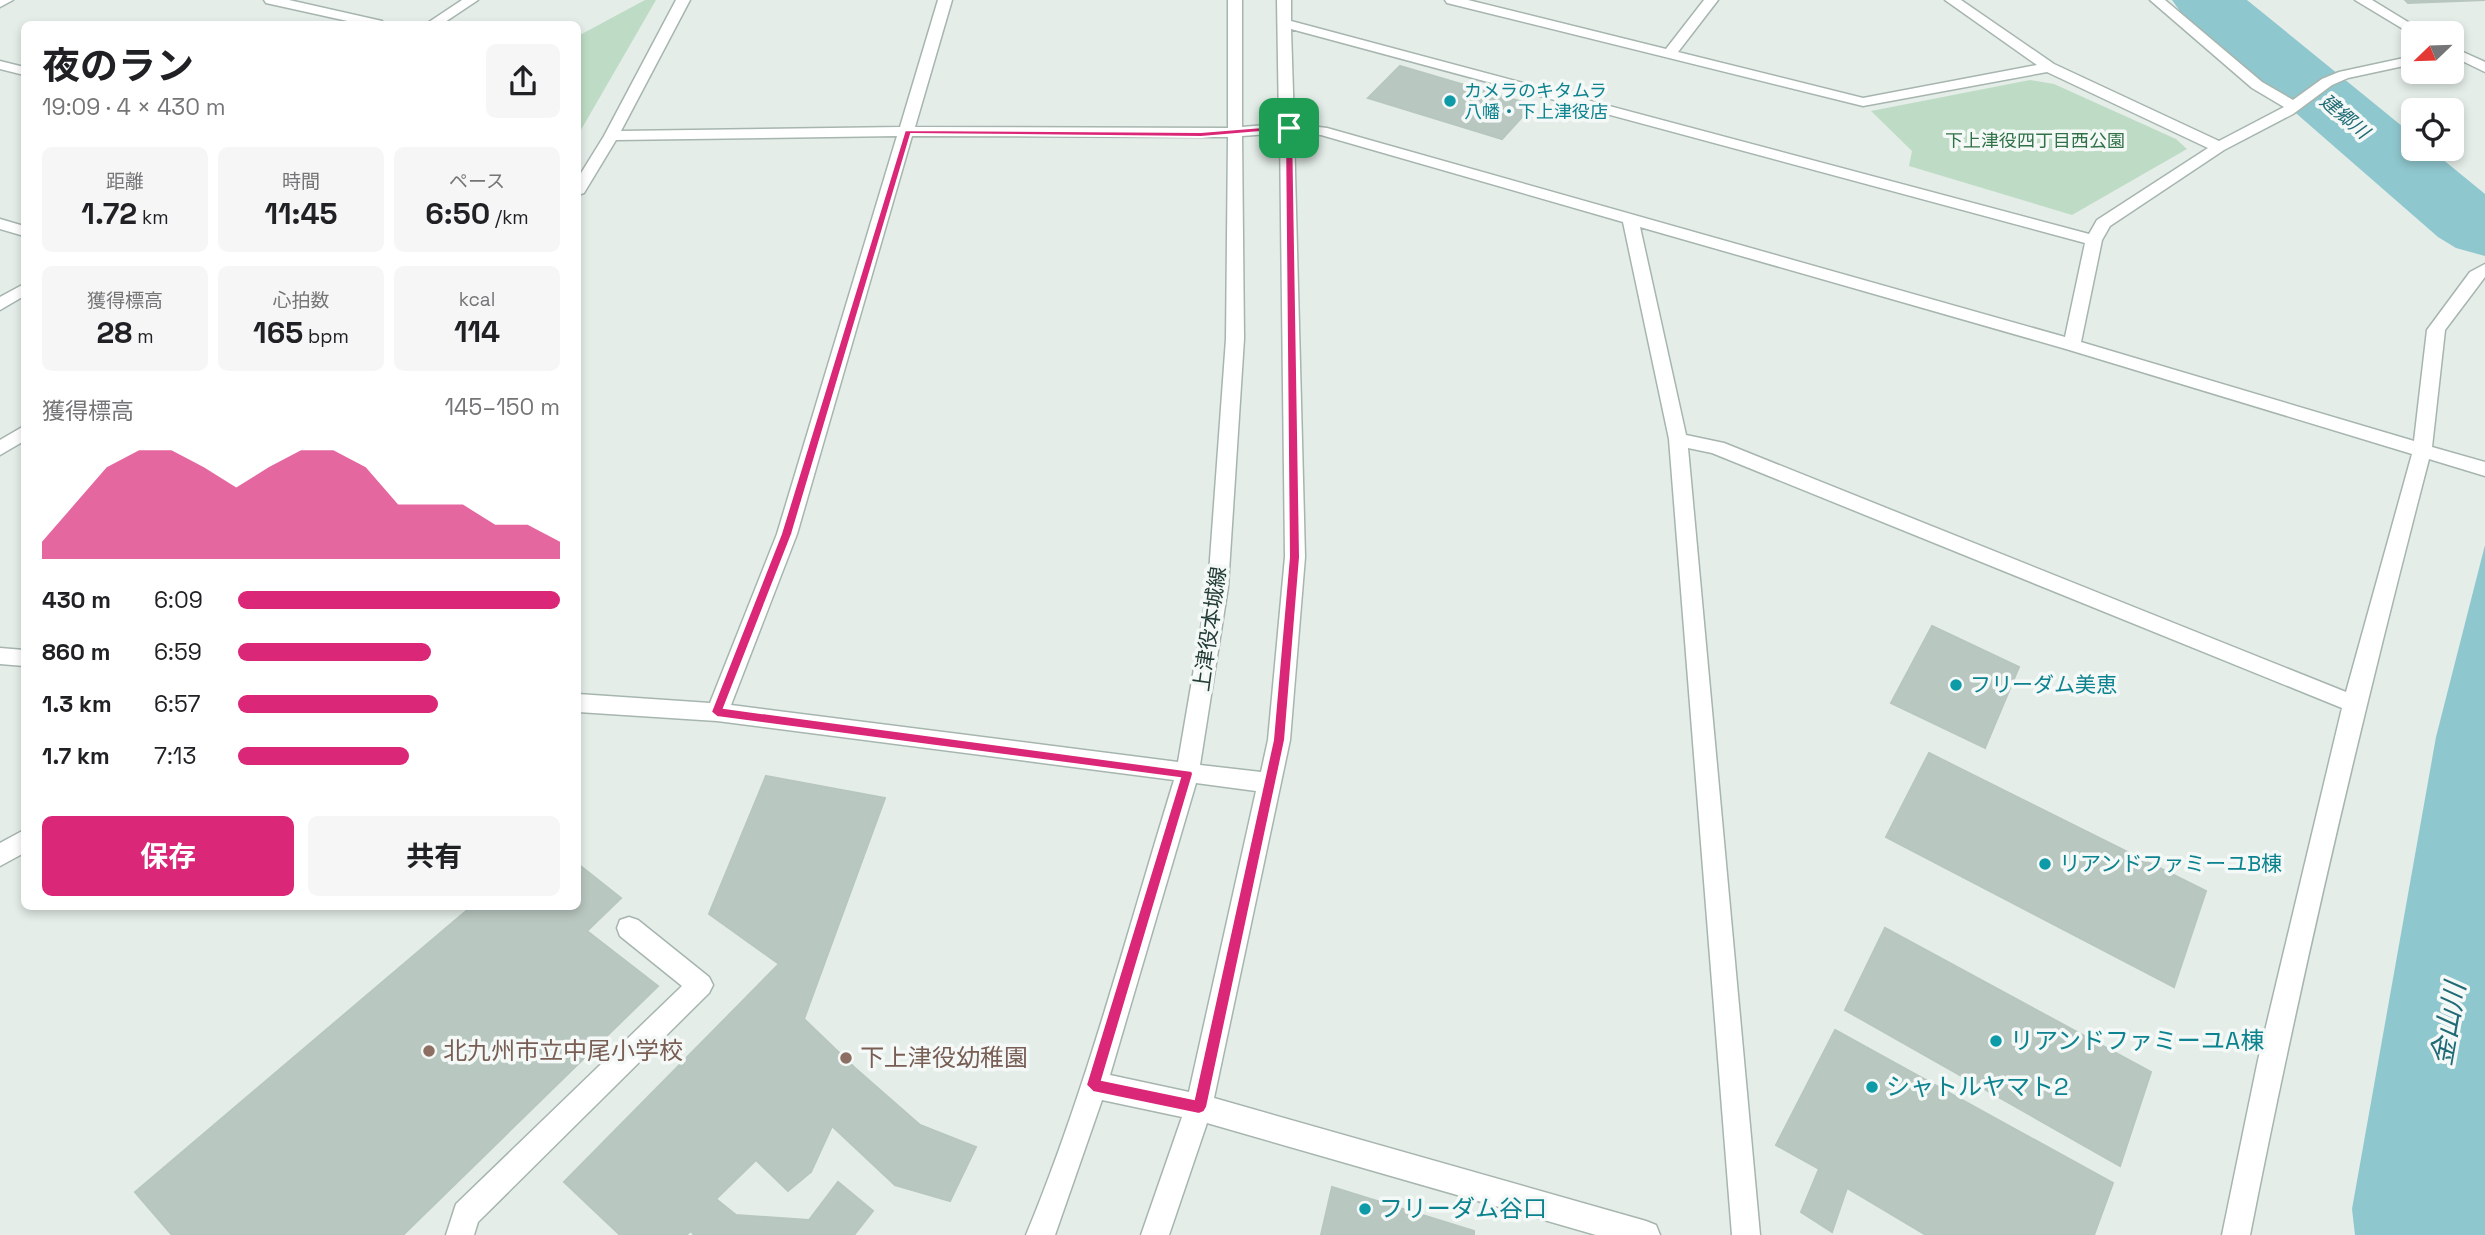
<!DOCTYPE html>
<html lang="ja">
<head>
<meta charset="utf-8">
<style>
  :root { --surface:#fff; --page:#f6f6f6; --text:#202124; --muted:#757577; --accent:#db2777 }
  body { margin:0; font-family:"Space Grotesk","Noto Sans JP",sans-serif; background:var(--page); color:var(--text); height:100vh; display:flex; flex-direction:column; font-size:26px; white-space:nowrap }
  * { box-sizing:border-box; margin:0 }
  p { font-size:23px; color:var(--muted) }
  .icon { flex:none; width:38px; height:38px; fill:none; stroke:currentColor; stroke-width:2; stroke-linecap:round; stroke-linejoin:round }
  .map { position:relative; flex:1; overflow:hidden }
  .side { position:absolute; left:21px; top:21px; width:560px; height:889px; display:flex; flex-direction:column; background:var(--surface); border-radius:10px; box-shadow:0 4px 10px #0003 }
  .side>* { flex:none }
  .needle { width:46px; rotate:247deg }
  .tools { position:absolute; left:2401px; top:21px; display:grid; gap:14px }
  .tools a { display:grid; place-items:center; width:63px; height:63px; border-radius:10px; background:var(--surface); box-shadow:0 4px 10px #0003; font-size:35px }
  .pin { position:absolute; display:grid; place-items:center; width:60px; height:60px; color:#fff; margin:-30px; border-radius:14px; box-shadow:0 4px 10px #0006 }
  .round { display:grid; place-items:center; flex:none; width:74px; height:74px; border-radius:10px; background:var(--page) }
  .overview { display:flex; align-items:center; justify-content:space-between; height:119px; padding:0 21px }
  h1 { font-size:38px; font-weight:700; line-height:52px }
  .stats { display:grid; grid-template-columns:repeat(3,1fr); gap:10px; height:119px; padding:7px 21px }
  .stats div { display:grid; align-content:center; border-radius:10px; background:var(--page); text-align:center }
  .stats b { font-size:30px; font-weight:700 }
  .stats small { font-size:19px; font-weight:400 }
  .stats p { font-size:19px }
  .chart { height:196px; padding:14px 21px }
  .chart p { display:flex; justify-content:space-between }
  .chart svg { width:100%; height:126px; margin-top:7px; fill:var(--accent); opacity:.7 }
  .cta { display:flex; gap:14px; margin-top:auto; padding:14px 21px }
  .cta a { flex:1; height:80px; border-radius:10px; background:var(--accent); color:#fff; font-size:28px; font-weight:700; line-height:80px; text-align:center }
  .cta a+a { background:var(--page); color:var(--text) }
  ul { padding:0 21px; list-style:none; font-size:23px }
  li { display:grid; grid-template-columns:112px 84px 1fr; align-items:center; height:52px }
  li i { height:18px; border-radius:9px; background:var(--accent) }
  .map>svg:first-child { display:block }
  .green { fill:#bedcc5 }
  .water { fill:#8fc7ce }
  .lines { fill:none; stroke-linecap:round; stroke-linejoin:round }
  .river { fill:#8fc7ce; fill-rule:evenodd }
  .building { fill:#b9c7c1; stroke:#b7c6bf; stroke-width:2 }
  .minor-casing { stroke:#a7b5af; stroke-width:3 }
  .minor { fill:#fff; fill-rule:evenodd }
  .route { fill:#db2777; stroke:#fff; stroke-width:2; fill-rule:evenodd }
  .culture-dot { fill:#0f9aa8; stroke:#f4f9f7; stroke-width:2.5 }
  .education-dot { fill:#8d6e63; stroke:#f4f9f7; stroke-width:2.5 }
  .labels { text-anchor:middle; stroke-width:7; stroke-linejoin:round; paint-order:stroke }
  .far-culture-label { font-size:18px; fill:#0d838f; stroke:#f4f9f7; text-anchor:start }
  .far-park-label { font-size:18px; fill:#307247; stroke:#f4f9f7 }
  .far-water-label { font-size:19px; font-style:italic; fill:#216b76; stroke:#f4f9f7 }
  .street-label { font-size:21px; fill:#243d36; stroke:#f4f9f7 }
  .culture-label { font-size:21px; fill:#0d838f; stroke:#f4f9f7; text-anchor:start }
  .near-culture-label { font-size:24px; fill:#0d838f; stroke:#f4f9f7; text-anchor:start }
  .near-education-label { font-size:24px; fill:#785e54; stroke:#f4f9f7; text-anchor:start }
  .near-water-label { font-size:28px; font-style:italic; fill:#216b76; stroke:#f4f9f7 }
</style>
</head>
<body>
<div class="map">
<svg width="2485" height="1235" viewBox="0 0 2485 1235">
  <rect width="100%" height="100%" fill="#e4ede8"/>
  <path class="green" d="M 645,0 L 656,0 L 578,135 L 578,36 Z
    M 2030,80 L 2054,84 L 2176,139 L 2187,149 L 2072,215 L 1909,166 L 1912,151 L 1871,111 Z"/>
  <path class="water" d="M 2337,98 L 2485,221 L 2485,252 L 2320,107 Z
    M 2485,545 L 2485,1235 L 2355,1235 L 2352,1209 L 2436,737 Z"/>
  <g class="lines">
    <path class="river" d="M 2172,0 L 2247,0 L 2413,135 L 2413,149 L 2430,149 L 2485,194 L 2485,256 L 2456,248 L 2438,237 L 2182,14 Z"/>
  </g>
  <path class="building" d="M 2405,0 L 2485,0 L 2408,3 Z
    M 1400,66 L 1533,105 L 1502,139 L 1368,98 Z
    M 1932,626 L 2019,667 L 1985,748 L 1891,703 Z
    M 1929,753 L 2206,891 L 2174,987 L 1886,837 Z
    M 766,776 L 885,798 L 804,1019 L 855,1068 L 920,1125 L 976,1147 L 950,1201 L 895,1185 L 832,1126 L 811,1172 L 788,1191 L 756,1160 L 716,1199 L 736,1215 L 809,1220 L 838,1182 L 873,1211 L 854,1235 L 694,1235 L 691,1231 L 686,1235 L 620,1235 L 564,1182 L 779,964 L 709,914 Z
    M 578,864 L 621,898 L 587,931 L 658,986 L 403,1235 L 172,1235 L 135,1192 L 472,906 L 578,906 Z
    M 1885,928 L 2151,1072 L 2120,1166 L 1845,1010 Z
    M 1835,1030 L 2113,1183 L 2094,1235 L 1926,1235 L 1847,1188 L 1832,1232 L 1801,1212 L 1819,1169 L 1776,1145 Z
    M 1332,1187 L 1474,1231 L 1474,1235 L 1321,1235 Z"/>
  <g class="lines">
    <g class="minor-casing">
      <path id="minor" d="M 0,0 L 13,0 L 0,7 Z
        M 264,0 L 289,0 L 382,21 L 384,24 L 361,24 L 266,3 Z
        M 462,0 L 478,0 L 442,24 L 426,24 Z
        M 676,0 L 690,0 L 621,131 L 900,127 L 938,0 L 952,0 L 915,127 L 1228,128 L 1228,0 L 1242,0 L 1242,127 L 1279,124 L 1277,0 L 1291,0 L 1291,21 L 2089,234 L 2097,220 L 2208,148 L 2047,72 L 1863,106 L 1447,3 L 1445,0 L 1468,0 L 1666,49 L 1704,0 L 1718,0 L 1678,52 L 1863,98 L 2037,65 L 1945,0 L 1961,0 L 2054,64 L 2219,141 L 2284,107 L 2252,88 L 2150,0 L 2165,0 L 2262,82 L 2293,100 L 2322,79 L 2339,72 L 2413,56 L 2413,64 L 2348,78 L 2332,85 L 2293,114 L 2224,150 L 2110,226 L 2102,240 L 2081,342 L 2414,441 L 2427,330 L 2470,272 L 2485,264 L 2485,277 L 2445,330 L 2432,447 L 2485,462 L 2485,476 L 2429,459 C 2362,716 2301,974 2250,1235 L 2222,1235 L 2258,1060 L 2342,708 L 1712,453 L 1688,448 L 1760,1235 L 1732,1235 L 1669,439 L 1623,222 L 1321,135 L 1294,133 L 1305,557 L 1290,740 L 1214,1098 L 1646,1221 L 1656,1225 L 1660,1235 L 1596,1235 L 1207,1123 L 1169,1235 L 1141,1235 L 1182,1117 L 1102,1100 L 1055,1235 L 1026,1235 C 1087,1088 1127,932 1174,780 L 717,721 L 578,712 L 578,694 L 710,703 L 777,534 L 897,136 L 616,140 L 584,193 L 578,195 L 578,178 L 604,136 ZM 1291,29 L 2085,243 L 2065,337 L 1327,128 L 1294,124 ZM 1280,133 L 1285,557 L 1268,740 L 1261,772 L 1200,765 L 1228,587 L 1244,339 L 1242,136 ZM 912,136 L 1228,137 L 1226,339 L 1208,587 L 1178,762 L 731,705 L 797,534 ZM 1640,227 L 2066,349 L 2412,454 L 2346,692 L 1724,443 L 1686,435 ZM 1196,783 L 1256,791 L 1189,1092 L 1110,1075 Z
        M 2355,0 L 2372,0 L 2426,33 L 2413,35 Z
        M 2452,47 L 2485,62 L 2485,72 L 2452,56 Z
        M 0,61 L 24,67 L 24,75 L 0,69 Z
        M 0,219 L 24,226 L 24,236 L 0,229 Z
        M 24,284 L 24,296 L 0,310 L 0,297 Z
        M 24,426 L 24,441 L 0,455 L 0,440 Z
        M 0,648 L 24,650 L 24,666 L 0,664 Z
        M 24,830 L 24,853 L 0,866 L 0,843 Z
        M 629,917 L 638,920 L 709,977 L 713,985 L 709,993 L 478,1222 L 474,1235 L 446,1235 L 456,1204 L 682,986 L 620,936 L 617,928 L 620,920 Z"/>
    </g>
    <use href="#minor" class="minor"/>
  </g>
  <path class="route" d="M 1289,125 L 1293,128 L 1300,557 L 1285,740 L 1207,1107 L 1204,1112 L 1199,1114 L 1093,1092 L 1086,1085 L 1180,778 L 717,717 L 711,712 L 781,534 L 905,130 L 1201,132 ZM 1285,130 L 1289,557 L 1273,740 L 1194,1099 L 1102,1080 L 1193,774 L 1192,771 L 724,708 L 792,534 L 911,134 L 1201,137 Z"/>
  <g class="culture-dot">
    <circle cx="1450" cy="101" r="7"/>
    <circle cx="1956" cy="685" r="7"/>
    <circle cx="2045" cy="864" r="7"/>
    <circle cx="1996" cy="1041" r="7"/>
    <circle cx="1872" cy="1087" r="7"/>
    <circle cx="1365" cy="1209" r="7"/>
  </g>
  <g class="education-dot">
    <circle cx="429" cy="1051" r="7"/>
    <circle cx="846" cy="1058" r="7"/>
  </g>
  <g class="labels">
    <g class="far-culture-label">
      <text x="1464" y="97">カメラのキタムラ<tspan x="1464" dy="21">八幡・下上津役店</tspan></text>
    </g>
    <g class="far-park-label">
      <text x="2035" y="147">下上津役四丁目西公園</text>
    </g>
    <g class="far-water-label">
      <text transform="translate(2345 116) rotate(40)" y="7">建郷川</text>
    </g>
    <g class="street-label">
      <text transform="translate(1210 629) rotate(-82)" y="7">上津役本城線</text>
    </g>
    <g class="culture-label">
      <text x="1970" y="692">フリーダム美恵</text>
      <text x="2059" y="871">リアンドファミーユB棟</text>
    </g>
    <g class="near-culture-label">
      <text x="2010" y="1049">リアンドファミーユA棟</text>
      <text x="1886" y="1095">シャトルヤマト2</text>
      <text x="1379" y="1217">フリーダム谷口</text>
    </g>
    <g class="near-education-label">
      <text x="443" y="1059">北九州市立中尾小学校</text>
      <text x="860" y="1066">下上津役幼稚園</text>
    </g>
    <g class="near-water-label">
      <text transform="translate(2448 1024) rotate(-80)" y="10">金山川</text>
    </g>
  </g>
</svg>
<div class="tools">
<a><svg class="needle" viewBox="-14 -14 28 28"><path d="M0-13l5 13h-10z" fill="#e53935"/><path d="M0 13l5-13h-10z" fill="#757577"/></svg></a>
<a><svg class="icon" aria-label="locate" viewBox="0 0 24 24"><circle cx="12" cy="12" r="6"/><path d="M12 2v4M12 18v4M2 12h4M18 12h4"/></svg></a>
</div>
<div class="pin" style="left:1289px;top:128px;background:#1e9e55"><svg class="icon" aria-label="arrive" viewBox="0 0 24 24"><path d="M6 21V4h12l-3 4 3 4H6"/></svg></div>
<section class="side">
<div class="overview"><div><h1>夜のラン</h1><p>19:09 · 4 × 430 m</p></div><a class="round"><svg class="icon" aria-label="share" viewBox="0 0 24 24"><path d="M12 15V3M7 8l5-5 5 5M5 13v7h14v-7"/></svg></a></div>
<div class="stats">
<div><p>距離</p><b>1.72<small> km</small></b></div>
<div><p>時間</p><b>11:45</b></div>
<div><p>ペース</p><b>6:50<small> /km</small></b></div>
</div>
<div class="stats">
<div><p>獲得標高</p><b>28<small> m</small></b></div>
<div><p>心拍数</p><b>165<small> bpm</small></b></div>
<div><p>kcal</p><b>114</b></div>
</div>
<div class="chart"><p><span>獲得標高</span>145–150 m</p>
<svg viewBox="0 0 160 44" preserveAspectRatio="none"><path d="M0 44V38L10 25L20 12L30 6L40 6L50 12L60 19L70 12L80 6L90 6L100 12L110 25L120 25L130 25L140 32L150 32L160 38V44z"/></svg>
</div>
<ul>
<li><b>430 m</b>6:09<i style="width:100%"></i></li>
<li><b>860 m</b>6:59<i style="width:60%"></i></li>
<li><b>1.3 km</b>6:57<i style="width:62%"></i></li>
<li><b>1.7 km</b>7:13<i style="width:53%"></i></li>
</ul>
<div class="cta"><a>保存</a><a>共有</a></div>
</section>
</div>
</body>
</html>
